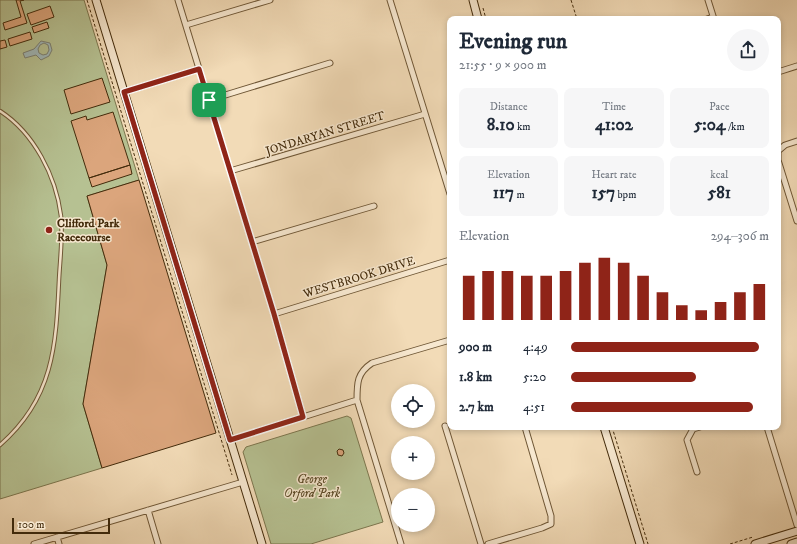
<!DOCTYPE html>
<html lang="en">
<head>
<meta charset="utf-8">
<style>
  :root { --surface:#fff; --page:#f6f6f7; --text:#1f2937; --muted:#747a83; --accent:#8f2418 }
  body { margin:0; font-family:"IM FELL DW Pica",serif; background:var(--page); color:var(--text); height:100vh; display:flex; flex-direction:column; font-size:15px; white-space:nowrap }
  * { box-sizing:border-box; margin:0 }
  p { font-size:13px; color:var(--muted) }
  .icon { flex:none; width:22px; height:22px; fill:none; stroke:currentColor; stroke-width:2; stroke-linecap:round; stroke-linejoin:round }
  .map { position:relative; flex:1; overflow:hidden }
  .side { position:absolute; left:447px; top:16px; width:334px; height:414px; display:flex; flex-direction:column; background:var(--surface); border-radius:8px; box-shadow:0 2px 6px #0003 }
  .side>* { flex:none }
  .tools { position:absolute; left:391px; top:384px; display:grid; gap:8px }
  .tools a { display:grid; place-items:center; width:44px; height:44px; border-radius:50%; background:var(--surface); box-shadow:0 2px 6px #0003; font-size:20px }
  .scale { position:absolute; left:12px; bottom:10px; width:98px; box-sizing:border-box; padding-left:4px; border:2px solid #432b0b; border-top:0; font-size:11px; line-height:14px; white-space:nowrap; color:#432b0b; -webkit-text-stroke:3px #f7e8d0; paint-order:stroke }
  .pin { position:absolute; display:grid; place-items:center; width:34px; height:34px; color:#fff; margin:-17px; border-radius:8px; box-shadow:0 2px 6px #0006 }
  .round { display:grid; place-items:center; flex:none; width:42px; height:42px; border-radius:21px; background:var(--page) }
  .head { display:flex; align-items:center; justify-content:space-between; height:68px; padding:0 12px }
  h1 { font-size:22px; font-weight:700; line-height:30px }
  .metrics { display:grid; grid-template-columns:repeat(3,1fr); gap:6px; height:68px; padding:4px 12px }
  .metrics div { display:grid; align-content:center; border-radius:8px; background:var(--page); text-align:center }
  .metrics b { font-size:17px; font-weight:700 }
  .metrics small { font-size:11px; font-weight:400 }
  .metrics p { font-size:11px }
  .chart { height:112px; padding:8px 12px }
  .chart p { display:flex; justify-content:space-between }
  .chart svg { width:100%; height:72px; margin-top:4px; stroke:var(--accent); stroke-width:6 }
  ul { padding:0 12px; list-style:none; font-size:13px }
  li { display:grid; grid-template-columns:64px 48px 1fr; align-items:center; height:30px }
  li i { height:10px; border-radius:5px; background:var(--accent) }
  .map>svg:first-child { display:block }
  .green { fill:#b6c192; stroke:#7c764e }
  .water { fill:#a0b8b9; stroke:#7b8073; fill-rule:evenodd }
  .building { fill:#dba57c; stroke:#432b0b }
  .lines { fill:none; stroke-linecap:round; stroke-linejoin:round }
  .lane-casing { stroke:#6f5736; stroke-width:4.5 }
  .street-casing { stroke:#6f5736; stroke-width:7 }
  .secondary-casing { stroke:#432b0b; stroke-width:9 }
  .path { stroke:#432b0b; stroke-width:1; stroke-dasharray:3 2; stroke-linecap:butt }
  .lane { stroke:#f7e8d0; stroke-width:2.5 }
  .street { stroke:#f7e8d0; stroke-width:5 }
  .secondary { stroke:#f7e8d0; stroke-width:7 }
  .route-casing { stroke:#fff; stroke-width:8 }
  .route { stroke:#8f2418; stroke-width:5 }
  .poi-dot { fill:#8f2418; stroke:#f7e8d0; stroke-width:1.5 }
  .labels { text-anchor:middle; stroke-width:3; stroke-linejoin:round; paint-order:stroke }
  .street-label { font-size:12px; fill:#432b0b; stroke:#f7e8d0 }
  .poi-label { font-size:12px; font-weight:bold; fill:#432b0b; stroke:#f7e8d0; text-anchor:start }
  .park-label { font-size:12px; font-style:italic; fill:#5a4926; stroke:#f7e8d0 }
</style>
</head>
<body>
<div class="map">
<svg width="797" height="544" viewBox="0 0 797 544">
  <rect width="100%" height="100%" fill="#f2dbb7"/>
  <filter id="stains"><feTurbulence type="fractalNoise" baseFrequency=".005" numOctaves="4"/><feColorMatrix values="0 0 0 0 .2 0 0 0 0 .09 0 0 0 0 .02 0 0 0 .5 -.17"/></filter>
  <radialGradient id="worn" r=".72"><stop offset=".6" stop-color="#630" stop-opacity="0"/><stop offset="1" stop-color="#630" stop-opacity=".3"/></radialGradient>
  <path class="green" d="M 0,0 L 84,0 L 139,180 L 87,196 L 107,265 L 83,404 L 102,468 L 0,499 Z
    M 347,416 L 351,418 L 383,522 L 311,544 L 271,544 L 243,452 L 246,447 Z"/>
  <path class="water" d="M 41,41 L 50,43 L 52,50 L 49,56 L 41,60 L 36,55 L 25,58 L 23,53 L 34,49 ZM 44,43 L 48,45 L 49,50 L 47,54 L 43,55 L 39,53 L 38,49 L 40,45 Z"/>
  <path class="building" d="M 16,0 L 24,0 L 20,1 L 27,23 L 5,30 L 3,23 L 21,17 Z
    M 50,6 L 54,17 L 31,25 L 27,14 Z
    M 47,22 L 49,28 L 34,33 L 32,27 Z
    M 30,32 L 32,39 L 10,46 L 8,39 Z
    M 5,40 L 7,47 L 0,49 L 0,41 Z
    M 102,78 L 110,102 L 71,114 L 64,90 Z
    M 113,112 L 130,165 L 89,178 L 71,121 L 86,116 L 87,120 Z
    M 130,165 L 132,174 L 92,187 L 89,178 Z
    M 139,180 L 216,433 L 102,468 L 83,404 L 107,265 L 87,196 Z
    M 339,449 L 343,450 L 344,453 L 342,456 L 338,455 L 337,451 Z"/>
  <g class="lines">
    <g class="lane-casing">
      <path id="lane" d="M 0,111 C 34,133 56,176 61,216 C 63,237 60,259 59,280 C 56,345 54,398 0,445"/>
    </g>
    <g class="street-casing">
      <path id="street" d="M 178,0 L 274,314 L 303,417
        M 390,0 L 450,194
        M 708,0 L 714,19
        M 707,19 L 713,17
        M 186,25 L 270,0
        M 778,72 L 797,66
        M 124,92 L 199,69
        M 209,100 L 330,63
        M 797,141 L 785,145 L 778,151 L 778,160 L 797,221
        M 230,171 L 425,114
        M 252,242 L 374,206
        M 274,314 L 450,260
        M 445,426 L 481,544
        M 767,427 L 797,525
        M 230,440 L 357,400
        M 697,472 L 687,440 L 693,429 L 700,427
        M 148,510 L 158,544
        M 57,537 L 59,544
        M 34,544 L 243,482
        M 401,544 L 357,400 C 357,383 357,373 372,363 L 450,340
        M 488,544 L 542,528 L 551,524 L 551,516 L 525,427"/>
    </g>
    <g class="secondary-casing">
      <path id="secondary" d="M 96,0 L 262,544
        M 473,0 L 478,19
        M 604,427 L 640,544
        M 755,544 L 797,531
        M 791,544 L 797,542"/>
    </g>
    <path class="path" d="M 87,0 L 232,475
      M 571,0 L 577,19
      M 483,8 L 486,19
      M 612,427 L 648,544
      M 730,544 L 753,537"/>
    <use href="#lane" class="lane"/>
    <use href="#street" class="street"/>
    <use href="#secondary" class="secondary"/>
  </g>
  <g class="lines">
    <g class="route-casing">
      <path id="route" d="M 199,69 L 274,314 L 303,417 L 230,440 L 124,92 Z"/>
    </g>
    <use href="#route" class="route"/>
  </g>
  <circle class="poi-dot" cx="49" cy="230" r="4"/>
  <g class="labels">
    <g class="street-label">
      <text transform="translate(325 133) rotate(-17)" y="4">JONDARYAN STREET</text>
      <text transform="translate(359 277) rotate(-17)" y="4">WESTBROOK DRIVE</text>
    </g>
    <g class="poi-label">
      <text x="57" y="227">Clifford Park<tspan x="57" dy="14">Racecourse</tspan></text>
    </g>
    <g class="park-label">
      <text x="312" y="483">George<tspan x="312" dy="14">Orford Park</tspan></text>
    </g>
  </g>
  <rect width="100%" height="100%" filter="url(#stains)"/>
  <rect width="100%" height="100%" fill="url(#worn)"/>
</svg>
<div class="tools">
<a><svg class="icon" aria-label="locate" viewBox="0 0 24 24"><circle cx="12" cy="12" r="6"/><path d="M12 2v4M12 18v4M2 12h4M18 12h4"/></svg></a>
<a>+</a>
<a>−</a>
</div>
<div class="scale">100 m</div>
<div class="pin" style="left:209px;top:100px;background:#1e9e55"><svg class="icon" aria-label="arrive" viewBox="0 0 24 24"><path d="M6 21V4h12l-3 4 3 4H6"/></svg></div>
<section class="side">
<div class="head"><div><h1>Evening run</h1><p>21:55 · 9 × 900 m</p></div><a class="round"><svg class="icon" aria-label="share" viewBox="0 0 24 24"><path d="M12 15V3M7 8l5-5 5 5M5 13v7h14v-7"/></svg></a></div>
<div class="metrics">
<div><p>Distance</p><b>8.10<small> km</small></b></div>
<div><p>Time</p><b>41:02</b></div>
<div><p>Pace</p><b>5:04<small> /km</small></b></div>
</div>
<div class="metrics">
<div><p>Elevation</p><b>117<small> m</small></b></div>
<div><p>Heart rate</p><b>157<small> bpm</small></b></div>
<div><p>kcal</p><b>581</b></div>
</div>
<div class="chart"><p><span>Elevation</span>294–306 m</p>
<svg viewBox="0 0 160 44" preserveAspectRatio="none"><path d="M5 44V17M15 44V14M25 44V14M35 44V17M45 44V17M55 44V14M65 44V9M75 44V6M85 44V9M95 44V17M105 44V27M115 44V35M125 44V38M135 44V33M145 44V27M155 44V22"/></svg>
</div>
<ul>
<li><b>900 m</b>4:49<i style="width:95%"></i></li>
<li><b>1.8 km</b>5:20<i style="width:63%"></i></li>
<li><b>2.7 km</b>4:51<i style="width:92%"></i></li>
</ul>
</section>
</div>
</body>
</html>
